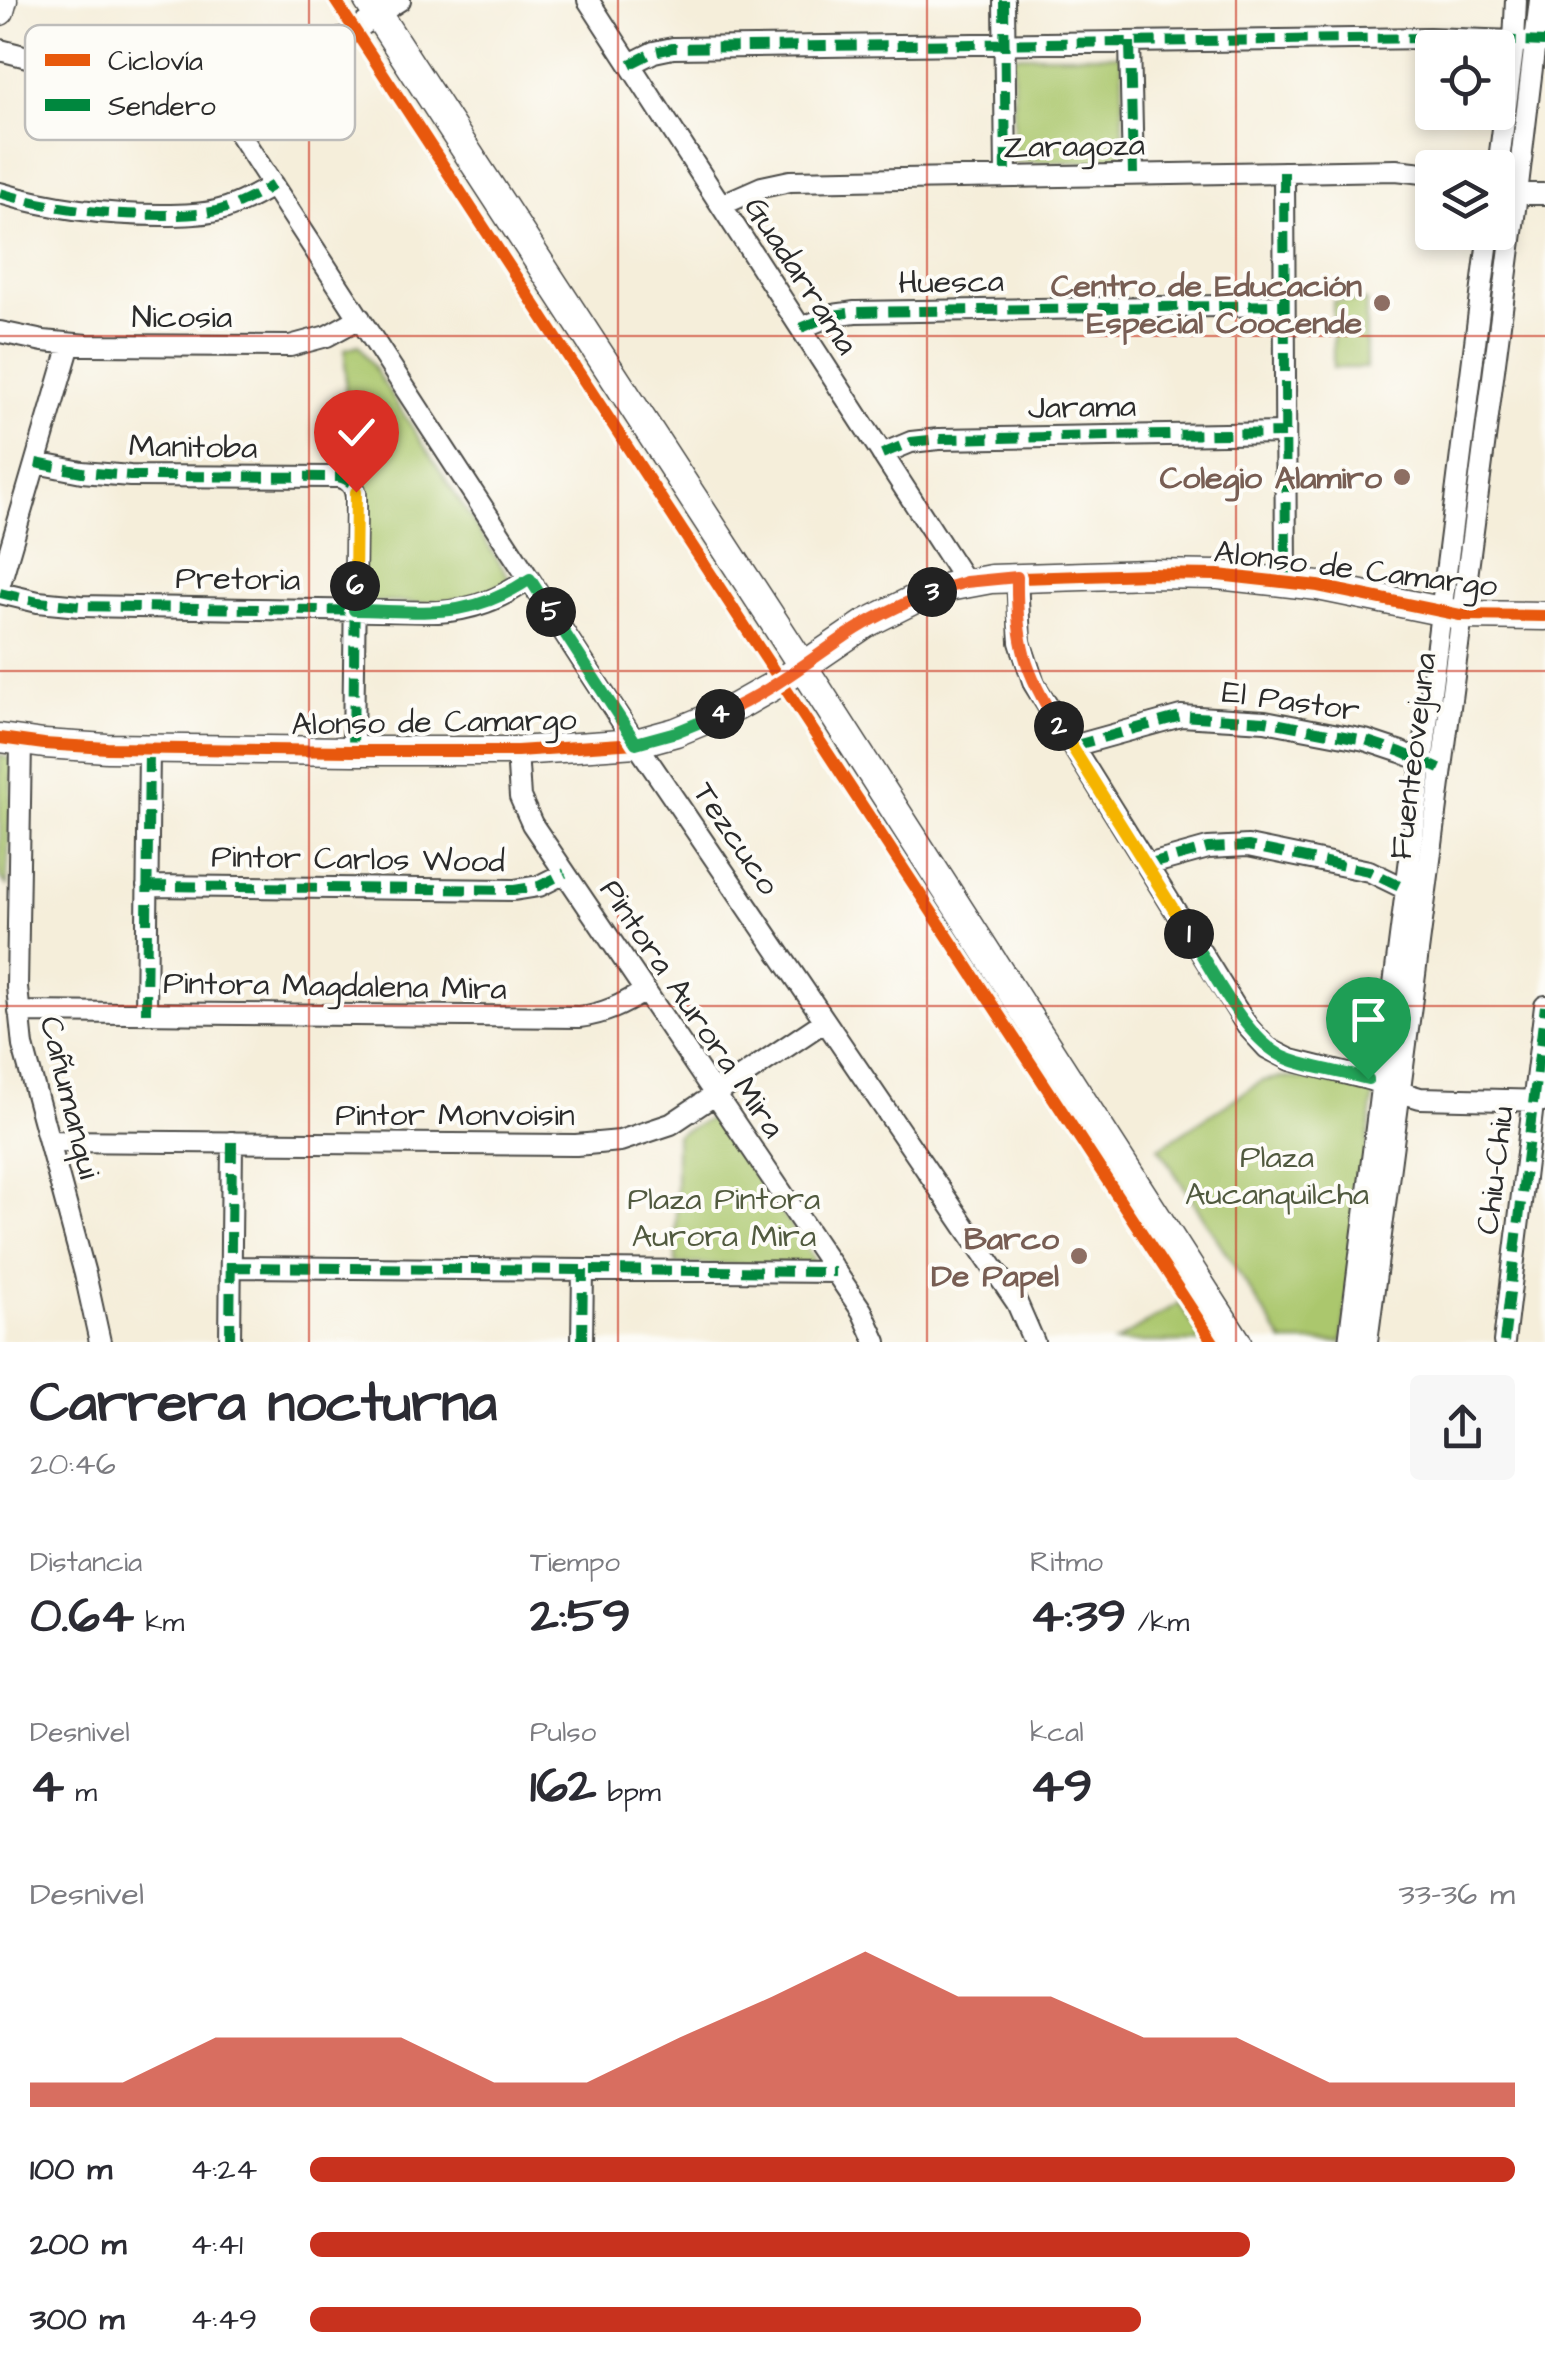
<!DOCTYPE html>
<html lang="es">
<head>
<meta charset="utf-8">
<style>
  :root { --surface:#fff; --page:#f7f7f7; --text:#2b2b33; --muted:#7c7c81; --accent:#c8321e }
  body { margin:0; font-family:"Architects Daughter",sans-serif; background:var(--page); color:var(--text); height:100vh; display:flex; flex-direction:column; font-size:38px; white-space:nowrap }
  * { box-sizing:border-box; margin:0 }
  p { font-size:32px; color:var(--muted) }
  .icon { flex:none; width:55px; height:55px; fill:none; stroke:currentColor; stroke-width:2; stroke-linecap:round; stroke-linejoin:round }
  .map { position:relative; height:1342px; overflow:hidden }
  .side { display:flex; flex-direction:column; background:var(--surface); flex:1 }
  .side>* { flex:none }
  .tools { position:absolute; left:1415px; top:30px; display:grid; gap:20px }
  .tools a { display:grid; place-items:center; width:100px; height:100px; border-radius:10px; background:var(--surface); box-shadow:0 5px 15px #0003; font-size:50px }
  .pin { position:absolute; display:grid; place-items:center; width:85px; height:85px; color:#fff; margin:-102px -42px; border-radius:50% 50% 50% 0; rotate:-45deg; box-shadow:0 0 10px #0007 }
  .pin .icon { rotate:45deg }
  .km { position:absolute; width:50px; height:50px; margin:-25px; border-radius:50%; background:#222; color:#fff; font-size:28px; line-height:50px; text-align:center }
  .round { display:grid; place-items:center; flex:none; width:105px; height:105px; border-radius:10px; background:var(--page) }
  .head { display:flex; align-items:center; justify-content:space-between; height:170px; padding:0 30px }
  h1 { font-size:55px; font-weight:700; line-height:75px }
  .metrics { display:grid; grid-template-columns:repeat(3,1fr); gap:15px; height:170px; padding:10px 30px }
  .metrics div { display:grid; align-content:center }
  .metrics b { font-size:50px; font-weight:700 }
  .metrics small { font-size:28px; font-weight:400 }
  .metrics p { font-size:28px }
  .chart { height:280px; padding:20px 30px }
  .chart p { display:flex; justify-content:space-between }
  .chart svg { width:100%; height:180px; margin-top:10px; fill:var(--accent); opacity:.7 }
  ul { padding:0 30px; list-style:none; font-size:32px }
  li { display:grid; grid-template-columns:160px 120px 1fr; align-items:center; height:75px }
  li i { height:25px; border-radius:12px; background:var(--accent) }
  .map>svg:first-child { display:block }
  .green { fill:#abc76d; stroke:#6b794c; stroke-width:2.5 }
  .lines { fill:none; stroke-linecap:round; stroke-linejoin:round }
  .street-casing { stroke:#494845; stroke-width:24 }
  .secondary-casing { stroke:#494845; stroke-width:31 }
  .street { stroke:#fff; stroke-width:20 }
  .secondary { stroke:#fff; stroke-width:28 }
  .quiet { stroke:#00873e; stroke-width:10; stroke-dasharray:20 10; stroke-linecap:butt }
  .cycleway-casing { stroke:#fdfcf7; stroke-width:19 }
  .cycleway { stroke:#e8590c; stroke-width:12 }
  .split-1-casing { stroke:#fff; stroke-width:20 }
  .split-2-casing { stroke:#fff; stroke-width:20 }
  .split-3-casing { stroke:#fff; stroke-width:20 }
  .split-4-casing { stroke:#fff; stroke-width:20 }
  .split-5-casing { stroke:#fff; stroke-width:20 }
  .split-6-casing { stroke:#fff; stroke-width:20 }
  .split-7-casing { stroke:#fff; stroke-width:20 }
  .split-1 { stroke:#22a559; stroke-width:12 }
  .split-2 { stroke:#f5b400; stroke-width:12 }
  .split-3 { stroke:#f0652b; stroke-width:12 }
  .split-4 { stroke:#f0652b; stroke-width:12 }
  .split-5 { stroke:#22a559; stroke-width:12 }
  .split-6 { stroke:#22a559; stroke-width:12 }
  .split-7 { stroke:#f5b400; stroke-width:12 }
  .grid { fill:none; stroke:#c8321e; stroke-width:2.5; stroke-opacity:0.55 }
  .education-dot { fill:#8d6e63; stroke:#fdfcf7; stroke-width:4 }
  .labels { text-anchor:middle; stroke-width:8; stroke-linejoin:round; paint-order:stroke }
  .street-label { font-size:32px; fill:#2b2b2b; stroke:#fdfcf7 }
  .education-label { font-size:32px; font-weight:bold; fill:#785e54; stroke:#fdfcf7; text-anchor:end }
  .park-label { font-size:32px; fill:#515a3f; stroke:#fdfcf7 }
  .key { fill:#fdfcf7; stroke:#bebdba; stroke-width:2.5 }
  .key-label { font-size:28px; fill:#2b2b2b }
</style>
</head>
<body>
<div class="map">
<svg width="1545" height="1342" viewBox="0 0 1545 1342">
  <rect width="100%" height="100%" fill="#fdfcf7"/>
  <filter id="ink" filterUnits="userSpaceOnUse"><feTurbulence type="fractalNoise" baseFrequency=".01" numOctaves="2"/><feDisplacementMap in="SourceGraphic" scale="20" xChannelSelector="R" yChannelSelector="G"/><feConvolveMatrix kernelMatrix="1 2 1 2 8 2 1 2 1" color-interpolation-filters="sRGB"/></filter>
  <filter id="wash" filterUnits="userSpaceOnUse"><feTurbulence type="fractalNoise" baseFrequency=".0048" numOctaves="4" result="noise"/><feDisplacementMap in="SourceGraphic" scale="40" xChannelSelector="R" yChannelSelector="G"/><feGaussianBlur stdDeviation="2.25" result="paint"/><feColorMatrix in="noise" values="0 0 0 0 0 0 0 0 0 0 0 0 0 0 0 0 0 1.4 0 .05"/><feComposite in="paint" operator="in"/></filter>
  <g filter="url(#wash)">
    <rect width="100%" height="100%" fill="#f5eeda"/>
    <path class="green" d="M 1013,55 L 1122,55 L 1124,162 L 1014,162 Z
      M 1333,301 L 1366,301 L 1366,368 L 1333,368 Z
      M 359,345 L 510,579 L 479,596 L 426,603 L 362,602 L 362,473 L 346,463 L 345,349 Z
      M 0,754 L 14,761 L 12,772 L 7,885 L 0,878 Z
      M 1284,1077 L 1318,1080 L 1374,1092 L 1342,1342 L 1283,1342 L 1159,1148 L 1262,1081 Z
      M 713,1117 L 813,1257 L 812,1265 L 676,1264 L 676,1135 Z
      M 1179,1303 L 1204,1342 L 1115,1342 Z"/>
  </g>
  <g filter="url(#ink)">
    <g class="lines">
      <g class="street-casing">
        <path id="street" d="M 588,0 L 966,583
          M 1004,0 L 1006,177
          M 1130,42 L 1133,174
          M 0,50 L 43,61 L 88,64 L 285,63 C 332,52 360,25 400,0
          M 194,64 L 630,734 L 1017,1303 L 1034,1342
          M 630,64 L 654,52 L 673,48 L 1429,38 L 1545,42
          M 1498,168 L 1514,42 L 1516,0
          M 1284,172 L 1286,581
          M 1498,190 L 1517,194 L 1545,194
          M 0,193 C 53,209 106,215 162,215 C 180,215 199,215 216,211 C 237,206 255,196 273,185
          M 721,205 L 762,187 L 790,181 L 1396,170 L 1432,174
          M 801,328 L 833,315 L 855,312 L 1284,305
          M 0,332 L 43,341 L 87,345 L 290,346 L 327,336 L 360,318
          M 882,454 L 911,442 L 939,439 L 1285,433
          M 36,463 L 82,472 L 130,476 L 338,477 C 349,479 356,486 356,498 L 353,751
          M 1017,577 L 1020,642 L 1034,684 L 1247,1026 L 1267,1048 L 1291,1060 L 1368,1079 L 1400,1092 L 1420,1098 L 1545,1101
          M 0,584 L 70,344
          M 0,593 L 38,602 L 80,606 L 438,612 C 473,610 500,599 529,579
          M 21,742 L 17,987 L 23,1046 L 85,1274 L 100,1342
          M 1073,746 L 1181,716 L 1265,721 L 1365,740 L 1401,752 L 1435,766
          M 517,751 L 520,797 L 532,824 L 862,1311 L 876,1342
          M 1147,865 L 1208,848 L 1248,846 L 1369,871 L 1406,889
          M 147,886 L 514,890 L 539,886 L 565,873
          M 19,1012 L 579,1017 C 605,1014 624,1004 645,991
          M 146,1013 L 149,749
          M 50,1141 L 576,1145 L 620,1141 L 671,1124 L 825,1021
          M 231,1267 L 835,1272
          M 230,1342 L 232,1142
          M 582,1342 L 583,1270
          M 1349,1342 L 1489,232
          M 1367,1342 L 1517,194 L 1540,0
          M 1504,1342 L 1545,1006"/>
      </g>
      <g class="secondary-casing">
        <path id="secondary" d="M 368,0 L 791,648 L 1237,1342
          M 0,11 L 3,0
          M 0,738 L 44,744 L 107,748 L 353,751 L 517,751 L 636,743 L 676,732 L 736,707 L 780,682 L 865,624 L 915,599 L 948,587 L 991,579 L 1148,574 L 1218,575 L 1318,586 L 1460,615 L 1545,616"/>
      </g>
      <use href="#street" class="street"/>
      <use href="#secondary" class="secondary"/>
      <path class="quiet" d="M 1004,0 L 1006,177
        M 1130,42 L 1133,174
        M 630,64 L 654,52 L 673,48 L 1429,38 L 1545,42
        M 1284,172 L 1286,581
        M 0,193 C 53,209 106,215 162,215 C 180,215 199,215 216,211 C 237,206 255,196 273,185
        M 801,328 L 833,315 L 855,312 L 1284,305
        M 882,454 L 911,442 L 939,439 L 1285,433
        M 36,463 L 82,472 L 130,476 L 338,477 C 349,479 356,486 356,498 L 353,751
        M 0,593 L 38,602 L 80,606 L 438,612 C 473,610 500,599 529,579
        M 1073,746 L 1181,716 L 1265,721 L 1365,740 L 1401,752 L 1440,769
        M 1147,865 L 1208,848 L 1248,846 L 1369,871 L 1406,889
        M 147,886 L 514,890 L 539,886 L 565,873
        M 146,1013 L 149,749
        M 231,1267 L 835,1272
        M 230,1342 L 232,1142
        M 582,1342 L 583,1270
        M 1504,1342 L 1545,1006"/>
      <g class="cycleway-casing">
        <path id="cycleway" d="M 335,0 L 1213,1342
          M 0,738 L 44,744 L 107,748 L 353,751 L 517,751 L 636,743 L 676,732 L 736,707 L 780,682 L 865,624 L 915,599 L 948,587 L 991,579 L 1148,574 L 1218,575 L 1318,586 L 1460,615 L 1545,616"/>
      </g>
      <use href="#cycleway" class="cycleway"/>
    </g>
  </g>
  <g class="lines" filter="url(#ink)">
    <g class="split-1-casing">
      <path id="split-1" d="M 1189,934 C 1214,973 1247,1045 1291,1060 C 1316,1069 1343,1072 1368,1079"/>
    </g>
    <g class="split-2-casing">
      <path id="split-2" d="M 1059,726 L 1189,934"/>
    </g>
    <g class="split-3-casing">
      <path id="split-3" d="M 932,592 L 966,582 L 1017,577 C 1016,642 1024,672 1059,726"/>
    </g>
    <g class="split-4-casing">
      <path id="split-4" d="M 720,714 C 766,695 806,663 847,635 C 874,617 902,604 932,592"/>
    </g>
    <g class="split-5-casing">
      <path id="split-5" d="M 551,612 L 636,743 L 676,732 L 720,714"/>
    </g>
    <g class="split-6-casing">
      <path id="split-6" d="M 355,586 L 354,610 C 425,611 467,621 530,579 L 551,612"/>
    </g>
    <g class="split-7-casing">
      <path id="split-7" d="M 355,586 L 356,492"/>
    </g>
    <use href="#split-1" class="split-1"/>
    <use href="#split-2" class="split-2"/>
    <use href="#split-3" class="split-3"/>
    <use href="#split-4" class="split-4"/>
    <use href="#split-5" class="split-5"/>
    <use href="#split-6" class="split-6"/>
    <use href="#split-7" class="split-7"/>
  </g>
  <path class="grid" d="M 309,0 L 309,1342M 618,0 L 618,1342M 927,0 L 927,1342M 1236,0 L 1236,1342M 0,336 L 1545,336M 0,671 L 1545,671M 0,1006 L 1545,1006"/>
  <g class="education-dot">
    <circle cx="1382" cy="303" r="10"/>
    <circle cx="1402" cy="477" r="10"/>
    <circle cx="1079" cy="1256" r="10"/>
  </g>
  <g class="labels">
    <g class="street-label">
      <text transform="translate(1074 145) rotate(-1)" y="11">Zaragoza</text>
      <text transform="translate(802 275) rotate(57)" y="11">Guadarrama</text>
      <text transform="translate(951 281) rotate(-1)" y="11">Huesca</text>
      <text x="182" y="327">Nicosia</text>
      <text transform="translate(1082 406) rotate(-1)" y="11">Jarama</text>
      <text transform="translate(193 446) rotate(1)" y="11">Manitoba</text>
      <text transform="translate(1356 568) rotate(7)" y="11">Alonso de Camargo</text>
      <text transform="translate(238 578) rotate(1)" y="11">Pretoria</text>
      <text transform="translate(1291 700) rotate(8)" y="11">El Pastor</text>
      <text transform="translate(434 721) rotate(-1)" y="11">Alonso de Camargo</text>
      <text transform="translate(1412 756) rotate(-83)" y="11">Fuenteovejuna</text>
      <text transform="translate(737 838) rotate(56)" y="11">Tezcuco</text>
      <text transform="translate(358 858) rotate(1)" y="11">Pintor Carlos Wood</text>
      <text transform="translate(335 985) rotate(1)" y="11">Pintora Magdalena Mira</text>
      <text transform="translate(693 1008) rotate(56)" y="11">Pintora Aurora Mira</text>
      <text transform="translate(71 1097) rotate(76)" y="11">Cañumanqui</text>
      <text x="455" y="1125">Pintor Monvoisin</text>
      <text transform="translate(1494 1170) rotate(-83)" y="11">Chiu-Chiu</text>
    </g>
    <g class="education-label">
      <text x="1362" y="296">Centro de Educación<tspan x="1362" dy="37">Especial Coocende</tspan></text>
      <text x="1382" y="488">Colegio Alamiro</text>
      <text x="1059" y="1249">Barco<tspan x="1059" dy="37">De Papel</tspan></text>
    </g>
    <g class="park-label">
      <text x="1277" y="1167">Plaza<tspan x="1277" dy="37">Aucanquilcha</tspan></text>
      <text x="724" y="1209">Plaza Pintora<tspan x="724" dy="37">Aurora Mira</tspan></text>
    </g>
  </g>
  <rect x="25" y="25" width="330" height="115" rx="15" class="key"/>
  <rect x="45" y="54" width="45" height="12" fill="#e8590c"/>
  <rect x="45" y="99" width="45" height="12" fill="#00873e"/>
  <g class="key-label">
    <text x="108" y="70">Ciclovía</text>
    <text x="108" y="115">Sendero</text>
  </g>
</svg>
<div class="tools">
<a><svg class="icon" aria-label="locate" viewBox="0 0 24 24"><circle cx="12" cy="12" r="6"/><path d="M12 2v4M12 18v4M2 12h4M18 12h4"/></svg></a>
<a><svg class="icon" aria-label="layers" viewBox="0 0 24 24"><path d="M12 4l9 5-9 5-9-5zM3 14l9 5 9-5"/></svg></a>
</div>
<div class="pin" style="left:1368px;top:1079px;background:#1e9e55"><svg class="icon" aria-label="arrive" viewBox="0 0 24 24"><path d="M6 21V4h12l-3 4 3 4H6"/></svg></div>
<div class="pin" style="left:356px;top:492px;background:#d93025"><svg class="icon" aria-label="check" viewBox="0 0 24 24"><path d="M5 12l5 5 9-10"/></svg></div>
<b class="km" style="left:1189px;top:934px">1</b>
<b class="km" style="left:1059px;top:726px">2</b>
<b class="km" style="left:932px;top:592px">3</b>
<b class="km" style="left:720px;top:714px">4</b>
<b class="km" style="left:551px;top:612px">5</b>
<b class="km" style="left:355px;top:586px">6</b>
</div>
<section class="side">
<div class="head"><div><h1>Carrera nocturna</h1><p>20:46</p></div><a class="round"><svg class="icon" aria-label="share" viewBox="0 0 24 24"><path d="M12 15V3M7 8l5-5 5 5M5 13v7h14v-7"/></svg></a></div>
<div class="metrics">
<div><p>Distancia</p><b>0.64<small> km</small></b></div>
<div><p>Tiempo</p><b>2:59</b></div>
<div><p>Ritmo</p><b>4:39<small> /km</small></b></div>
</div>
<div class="metrics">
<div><p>Desnivel</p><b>4<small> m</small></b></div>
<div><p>Pulso</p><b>162<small> bpm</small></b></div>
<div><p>kcal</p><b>49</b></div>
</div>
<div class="chart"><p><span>Desnivel</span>33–36 m</p>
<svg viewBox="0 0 160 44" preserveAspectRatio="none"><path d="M0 44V38L10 38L20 27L30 27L40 27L50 38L60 38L70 27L80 17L90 6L100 17L110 17L120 27L130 27L140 38L150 38L160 38V44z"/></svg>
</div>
<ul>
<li><b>100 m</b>4:24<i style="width:100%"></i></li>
<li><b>200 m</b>4:41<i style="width:78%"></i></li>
<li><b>300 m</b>4:49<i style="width:69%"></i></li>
</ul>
</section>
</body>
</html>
